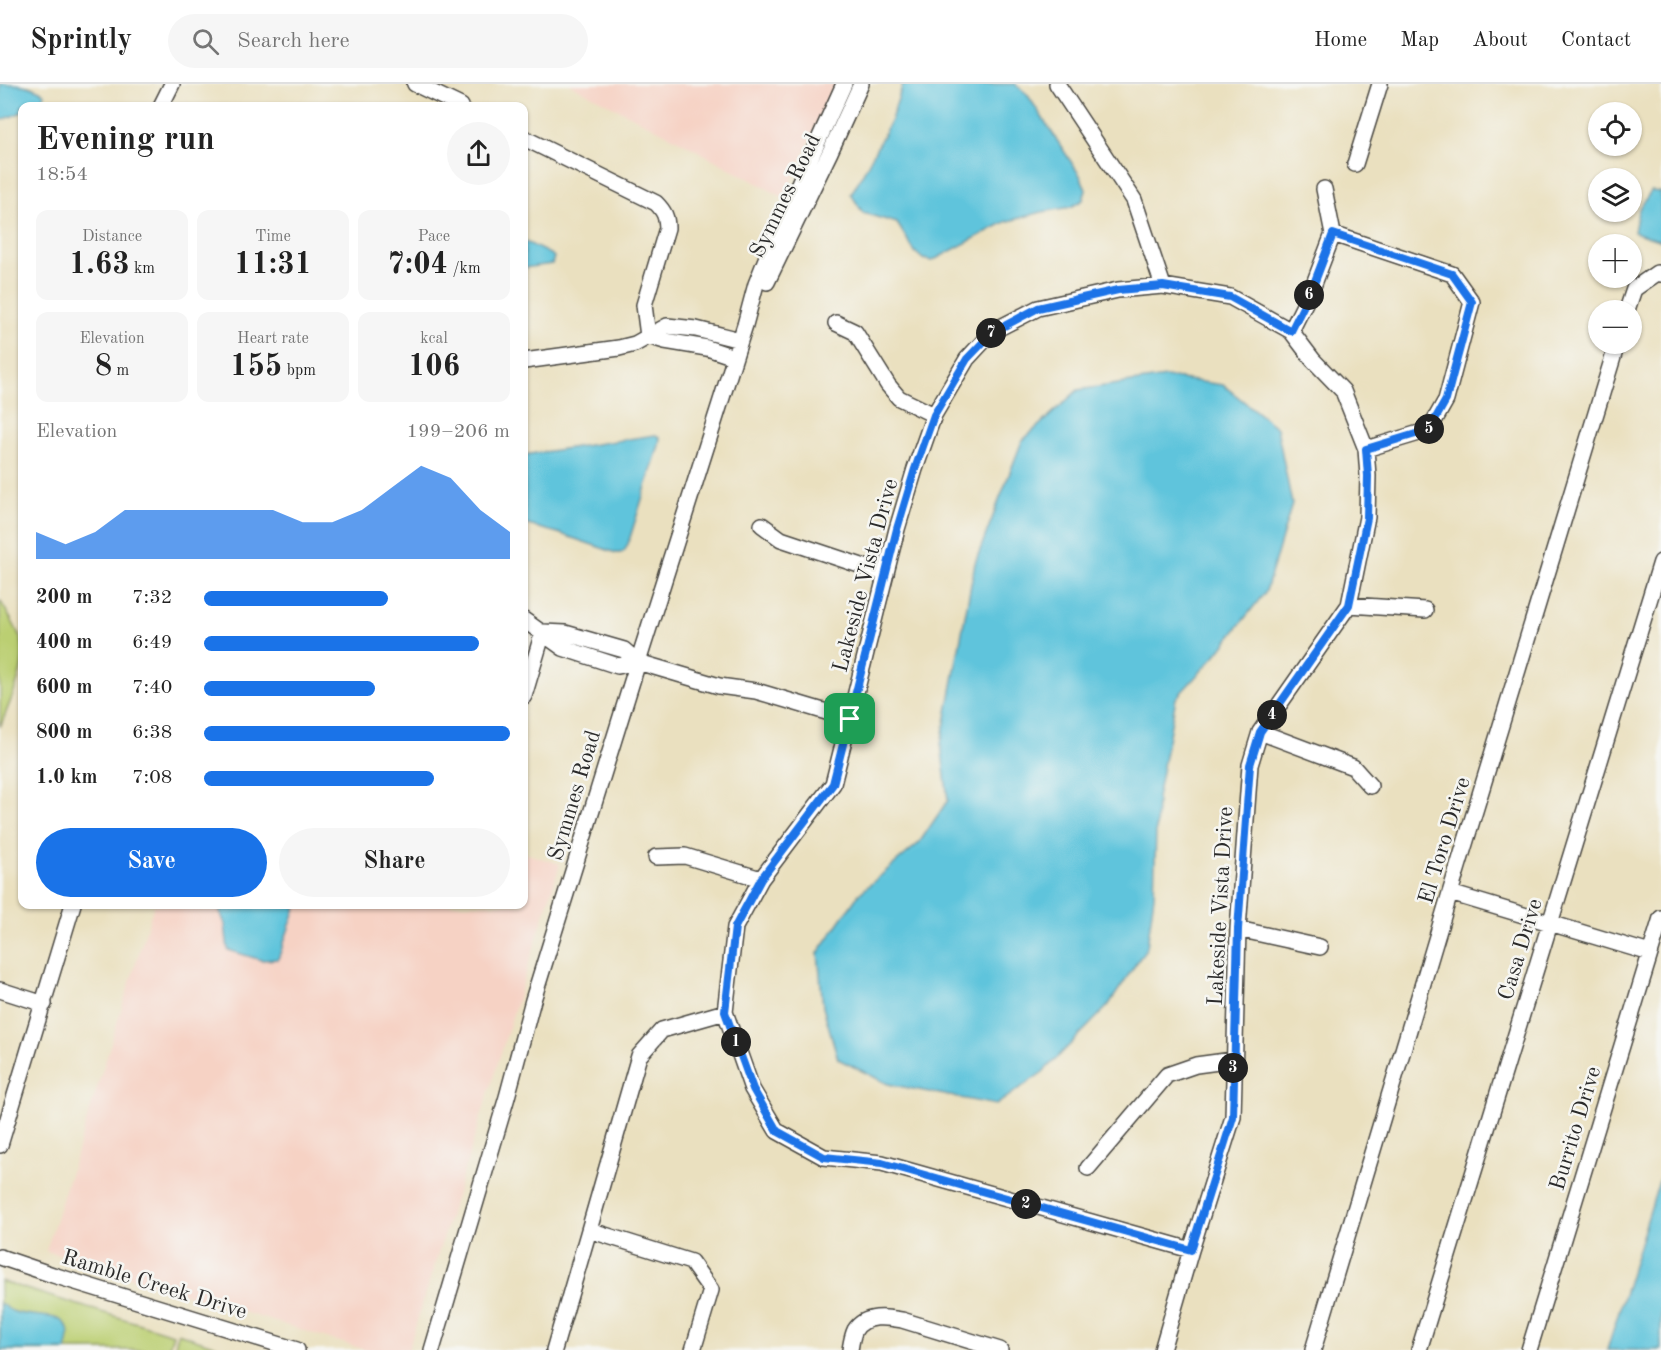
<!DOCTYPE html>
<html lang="en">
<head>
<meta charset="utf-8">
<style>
  :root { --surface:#fff; --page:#f6f6f6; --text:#222; --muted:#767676; --line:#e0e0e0; --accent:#1a73e8 }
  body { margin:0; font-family:"Old Standard TT",serif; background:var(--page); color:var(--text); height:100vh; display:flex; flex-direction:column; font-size:22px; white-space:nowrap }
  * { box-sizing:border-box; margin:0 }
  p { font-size:20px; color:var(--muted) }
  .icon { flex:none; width:33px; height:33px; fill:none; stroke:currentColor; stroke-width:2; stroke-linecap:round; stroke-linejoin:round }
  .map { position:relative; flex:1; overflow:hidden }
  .sheet { position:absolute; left:18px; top:18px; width:510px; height:807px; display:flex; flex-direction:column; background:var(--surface); border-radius:12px; box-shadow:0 2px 4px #0004 }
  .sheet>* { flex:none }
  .tools { position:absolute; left:1588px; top:18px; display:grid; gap:12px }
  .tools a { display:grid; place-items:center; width:54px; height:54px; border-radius:50%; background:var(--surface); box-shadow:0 2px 4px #0004; font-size:30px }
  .pin { position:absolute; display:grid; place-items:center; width:51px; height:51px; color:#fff; margin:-26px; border-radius:12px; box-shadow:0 3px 9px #0006 }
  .km { position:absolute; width:30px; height:30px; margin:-15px; border-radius:50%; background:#222; color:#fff; font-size:16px; line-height:30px; text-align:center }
  .round { display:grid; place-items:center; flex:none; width:63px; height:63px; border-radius:32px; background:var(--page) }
  .head { display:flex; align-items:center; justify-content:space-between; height:102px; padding:0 18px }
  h1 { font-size:33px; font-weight:700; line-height:45px }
  .figures { display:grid; grid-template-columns:repeat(3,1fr); gap:9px; height:102px; padding:6px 18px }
  .figures div { display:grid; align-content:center; border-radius:12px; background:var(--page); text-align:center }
  .figures b { font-size:30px; font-weight:700 }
  .figures small { font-size:16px; font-weight:400 }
  .figures p { font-size:16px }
  .chart { height:168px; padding:12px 18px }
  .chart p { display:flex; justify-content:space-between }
  .chart svg { width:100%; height:108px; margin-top:6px; fill:var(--accent); opacity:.7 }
  .cta { display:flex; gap:12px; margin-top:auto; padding:12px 18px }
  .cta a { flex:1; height:69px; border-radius:36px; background:var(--accent); color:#fff; font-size:24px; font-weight:700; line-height:69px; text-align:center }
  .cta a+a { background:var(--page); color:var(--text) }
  ul { padding:0 18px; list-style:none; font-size:20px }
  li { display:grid; grid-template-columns:96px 72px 1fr; align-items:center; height:45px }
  li i { height:15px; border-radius:8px; background:var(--accent) }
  header { display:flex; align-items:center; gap:36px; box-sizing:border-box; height:84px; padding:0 30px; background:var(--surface); border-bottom:2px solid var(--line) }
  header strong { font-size:28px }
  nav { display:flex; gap:33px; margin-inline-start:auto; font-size:21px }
  .search { width:420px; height:54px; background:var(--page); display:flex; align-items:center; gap:15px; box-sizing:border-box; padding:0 21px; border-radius:33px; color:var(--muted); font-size:22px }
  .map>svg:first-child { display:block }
  .built { fill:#f6d2c4 }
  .green { fill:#bbcf72; stroke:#737d4e; stroke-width:1.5 }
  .water { fill:#5fc4dc; stroke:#457884; stroke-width:1.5 }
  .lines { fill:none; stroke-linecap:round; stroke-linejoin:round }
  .minor-casing { stroke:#484641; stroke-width:18 }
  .minor { stroke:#fff; stroke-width:15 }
  .route-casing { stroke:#fff; stroke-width:12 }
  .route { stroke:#1a73e8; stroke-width:8 }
  .labels { text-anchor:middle; stroke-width:5; stroke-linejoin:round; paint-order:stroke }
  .street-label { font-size:22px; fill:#2b2b2b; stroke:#f6f6f2 }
</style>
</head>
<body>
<header>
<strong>Sprintly</strong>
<div class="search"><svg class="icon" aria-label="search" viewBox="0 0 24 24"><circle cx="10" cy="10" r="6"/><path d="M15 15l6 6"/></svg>Search here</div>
<nav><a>Home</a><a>Map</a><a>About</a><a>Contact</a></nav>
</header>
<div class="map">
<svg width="1661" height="1266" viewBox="0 0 1661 1266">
  <rect width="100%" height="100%" fill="#f6f6f2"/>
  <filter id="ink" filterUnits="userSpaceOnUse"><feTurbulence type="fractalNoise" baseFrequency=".0167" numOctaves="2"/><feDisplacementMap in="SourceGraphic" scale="12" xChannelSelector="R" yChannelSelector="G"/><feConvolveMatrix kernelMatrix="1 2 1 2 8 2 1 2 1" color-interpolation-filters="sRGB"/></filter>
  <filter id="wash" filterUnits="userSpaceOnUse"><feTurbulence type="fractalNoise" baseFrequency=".008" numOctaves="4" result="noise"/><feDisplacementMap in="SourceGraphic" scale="24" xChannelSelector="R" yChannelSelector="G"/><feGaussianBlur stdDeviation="1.35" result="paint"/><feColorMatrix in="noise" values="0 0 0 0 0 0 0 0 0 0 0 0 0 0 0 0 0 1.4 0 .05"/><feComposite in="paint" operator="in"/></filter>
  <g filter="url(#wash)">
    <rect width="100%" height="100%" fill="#eae0bf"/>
    <path class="built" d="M 569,0 L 836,0 L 784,114 L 674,54 Z
      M 524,769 L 560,780 L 408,1266 L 366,1266 L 46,1167 L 154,821 L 524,820 Z"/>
    <path class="green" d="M 0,516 C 7,529 17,544 22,558 C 29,578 8,623 0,643 Z
      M 0,1197 L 173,1250 L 168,1266 L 0,1266 Z
      M 178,1249 L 227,1266 L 174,1266 Z"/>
    <path class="water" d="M 0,0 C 17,0 31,0 45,10 L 40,20 L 35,22 L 22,22 L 22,28 L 0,37 Z
      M 903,0 L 1015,0 L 1027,10 L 1081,93 L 1086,106 L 1083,116 L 1071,123 L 1042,128 L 1005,138 L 932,177 L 923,175 L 915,168 L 897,139 L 863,129 L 851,110 L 865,86 L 891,36 Z
      M 1651,107 L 1661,108 L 1661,157 L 1634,148 L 1638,127 Z
      M 524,157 L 552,171 L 554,173 L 552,180 L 524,184 Z
      M 1166,293 L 1223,301 L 1277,344 L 1292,420 L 1266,507 L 1216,571 L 1176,614 L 1157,714 L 1154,812 L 1147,863 L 1108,922 L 1043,988 L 996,1021 L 888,1000 L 838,975 L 823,923 L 818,869 L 859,810 L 919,759 L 948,716 L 941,660 L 975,479 L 1022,357 L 1078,306 Z
      M 655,351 L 660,353 L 659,361 L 628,460 C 625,466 624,470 616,469 L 558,449 L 524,440 L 524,371 Z
      M 210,821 L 297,821 L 278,875 L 261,876 L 228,866 L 225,840 L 219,825 Z
      M 1661,1091 L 1661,1266 L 1607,1266 Z
      M 0,1219 C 4,1222 8,1225 12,1227 C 36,1237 81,1222 66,1266 L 0,1266 Z"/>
  </g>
  <g filter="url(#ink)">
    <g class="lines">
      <g class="minor-casing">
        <path id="minor" d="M 415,0 L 461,22
          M 1057,0 L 1134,116 L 1163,202
          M 161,22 L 172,0
          M 524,54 L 656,119 C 664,127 667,133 667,144 L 644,221 L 648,252
          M 1355,80 L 1380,0
          M 1333,150 L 1452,190 L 1472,218 L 1446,316 L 1429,346 L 1366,365
          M 767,198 L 830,68 L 861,0
          M 1163,202 L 1230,213 L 1291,247 L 1313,276 L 1343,307 L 1366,365 L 1368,392 L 1367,433 L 1349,521 L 1260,648 L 1250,681 L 1238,845 L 1233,1033 L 1191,1166 L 882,1079 L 824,1073 L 777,1047 L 752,1005 L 725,928 L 735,843 L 761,795 L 833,700 L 897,445 L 915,385 L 934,331 L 967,275 L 993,247 L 1038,224 L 1118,206 Z
          M 1627,226 L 1634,205 L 1657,189 L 1661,190
          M 836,239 L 855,248 L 888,301 L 899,314 L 934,331
          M 1291,247 L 1312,205 L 1333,150 L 1324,105
          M 648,252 L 665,257 L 707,264 L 734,273
          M 524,277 L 619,264 L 635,260 L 667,242 L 696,245 L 740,256
          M 762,441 L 781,455 L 886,490
          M 1349,521 L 1425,526
          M 524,536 L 563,564 L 618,582 L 638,578
          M 543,548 L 565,549 L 624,566 L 638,578 L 719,602 L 756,607 L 850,635
          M 524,612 L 543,548
          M 1260,648 L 1353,683 L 1370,702
          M 656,773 L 685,772 L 761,795
          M 1450,809 L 1650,869
          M 1238,845 L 1320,863
          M 0,906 L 44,920
          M 0,1061 L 73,820
          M 1088,1084 L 1167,991 L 1196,981 L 1233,976
          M 589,1146 L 639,972 L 662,946 L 725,928
          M 0,1173 L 53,1191 L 297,1266
          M 432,1266 L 507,1013 L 533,916 L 638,578 L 745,241 L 756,200 L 776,150 L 844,0
          M 554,1266 L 589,1146 L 691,1178 L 711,1206 L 693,1266
          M 850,1266 C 851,1260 852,1252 855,1246 C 865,1230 887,1233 902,1236 L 1000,1266
          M 1162,1266 L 1191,1166
          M 1313,1266 L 1450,809 L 1617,260
          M 1419,1266 L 1661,478
          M 1529,1266 L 1661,834"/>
      </g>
      <use href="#minor" class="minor"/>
    </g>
  </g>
  <g class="lines" filter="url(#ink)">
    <g class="route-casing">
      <path id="route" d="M 1333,150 L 1452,190 L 1472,218 L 1446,316 L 1429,346 L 1366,365 L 1368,392 L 1367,434 L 1349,521 L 1260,648 L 1250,681 L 1238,845 L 1233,1033 L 1191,1166 L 882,1079 L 824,1073 L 777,1047 L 753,1005 L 725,928 L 735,843 L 761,795 L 833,700 L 897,445 L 915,385 L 934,331 L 967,275 L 993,248 L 1038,224 L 1118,206 L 1163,202 L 1230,213 L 1291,247 L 1312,205 Z"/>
    </g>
    <use href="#route" class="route"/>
  </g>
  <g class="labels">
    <g class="street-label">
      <text transform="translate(784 111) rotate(-64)" y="8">Symmes Road</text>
      <text transform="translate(864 491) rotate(-75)" y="8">Lakeside Vista Drive</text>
      <text transform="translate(573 711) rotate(-73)" y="8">Symmes Road</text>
      <text transform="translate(1443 756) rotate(-73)" y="8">El Toro Drive</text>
      <text transform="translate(1219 822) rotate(-87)" y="8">Lakeside Vista Drive</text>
      <text transform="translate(1519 865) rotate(-73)" y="8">Casa Drive</text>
      <text transform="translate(1574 1044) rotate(-73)" y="8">Burrito Drive</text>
      <text transform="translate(155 1199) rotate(17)" y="8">Ramble Creek Drive</text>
    </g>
  </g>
</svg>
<div class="tools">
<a><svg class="icon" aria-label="locate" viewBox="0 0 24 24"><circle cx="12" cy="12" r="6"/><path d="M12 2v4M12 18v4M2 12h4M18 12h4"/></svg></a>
<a><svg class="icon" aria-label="layers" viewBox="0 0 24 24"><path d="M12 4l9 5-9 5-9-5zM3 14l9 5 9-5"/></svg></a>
<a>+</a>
<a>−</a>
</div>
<div class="pin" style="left:850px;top:635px;background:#1e9e55"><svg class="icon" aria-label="arrive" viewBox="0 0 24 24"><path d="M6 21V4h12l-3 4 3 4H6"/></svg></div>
<b class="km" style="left:736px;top:958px">1</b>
<b class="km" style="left:1026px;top:1120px">2</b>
<b class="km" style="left:1233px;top:984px">3</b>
<b class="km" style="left:1272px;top:631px">4</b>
<b class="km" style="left:1429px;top:345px">5</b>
<b class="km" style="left:1309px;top:211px">6</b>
<b class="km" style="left:991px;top:249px">7</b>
<section class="sheet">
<div class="head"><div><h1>Evening run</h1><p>18:54</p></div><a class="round"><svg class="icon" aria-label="share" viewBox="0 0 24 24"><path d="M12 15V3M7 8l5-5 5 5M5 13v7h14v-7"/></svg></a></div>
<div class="figures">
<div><p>Distance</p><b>1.63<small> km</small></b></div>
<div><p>Time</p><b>11:31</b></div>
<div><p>Pace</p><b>7:04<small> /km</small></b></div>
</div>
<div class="figures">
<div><p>Elevation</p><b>8<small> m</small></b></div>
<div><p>Heart rate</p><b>155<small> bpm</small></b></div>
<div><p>kcal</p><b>106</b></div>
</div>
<div class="chart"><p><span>Elevation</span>199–206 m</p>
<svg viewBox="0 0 160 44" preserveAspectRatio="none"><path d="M0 44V33L10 38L20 33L30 24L40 24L50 24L60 24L70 24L80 24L90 29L100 29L110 24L120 15L130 6L140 11L150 24L160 33V44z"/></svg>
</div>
<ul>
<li><b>200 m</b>7:32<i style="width:60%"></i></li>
<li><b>400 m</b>6:49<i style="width:90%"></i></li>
<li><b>600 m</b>7:40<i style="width:56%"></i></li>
<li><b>800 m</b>6:38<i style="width:100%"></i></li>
<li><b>1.0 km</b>7:08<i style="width:75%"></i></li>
</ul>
<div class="cta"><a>Save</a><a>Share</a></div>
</section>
</div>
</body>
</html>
